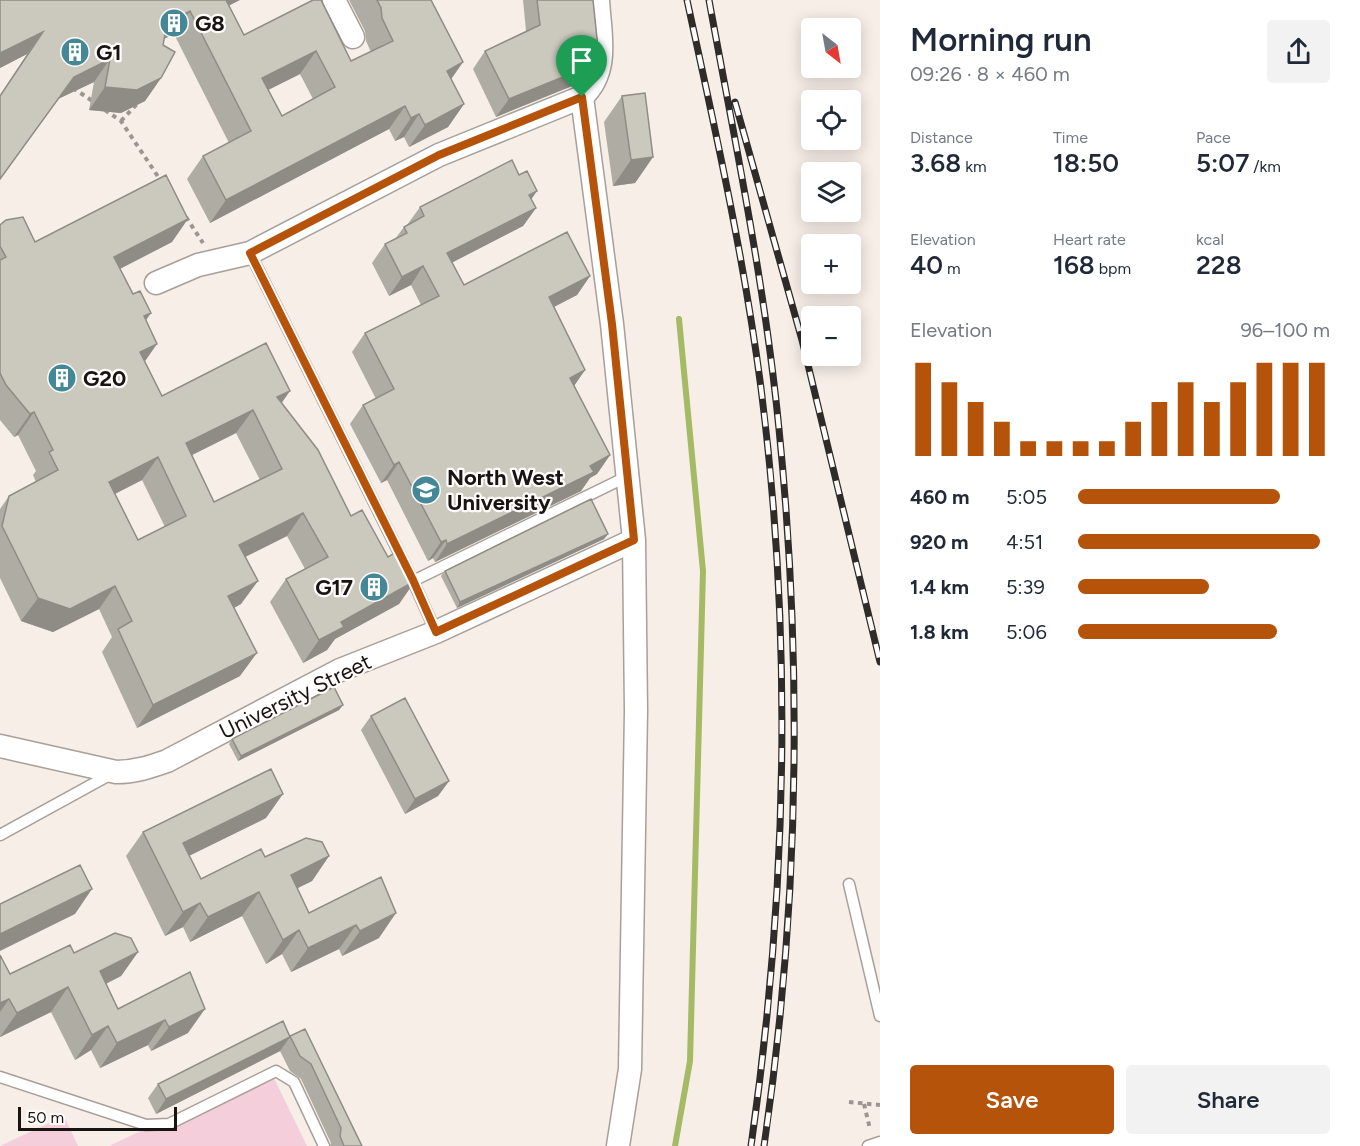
<!DOCTYPE html>
<html lang="en">
<head>
<meta charset="utf-8">
<style>
  :root { --surface:#fff; --page:#f2f2f3; --text:#1f2937; --muted:#747a83; --accent:#b45309 }
  body { margin:0; font-family:Figtree,sans-serif; background:var(--page); color:var(--text); height:100vh; display:flex; flex-direction:column; font-size:22px; white-space:nowrap }
  * { box-sizing:border-box; margin:0 }
  p { font-size:20px; color:var(--muted) }
  .icon { flex:none; width:33px; height:33px; fill:none; stroke:currentColor; stroke-width:2; stroke-linecap:round; stroke-linejoin:round }
  .map { position:relative; flex:1; overflow:hidden }
  .side { display:flex; flex-direction:column; background:var(--surface); width:480px }
  .side>* { flex:none }
  .needle { width:39px; rotate:149deg }
  .controls { position:absolute; left:801px; top:18px; display:grid; gap:12px }
  .controls a { display:grid; place-items:center; width:60px; height:60px; border-radius:6px; background:var(--surface); box-shadow:0 3px 15px #0003; font-size:30px }
  .scale { position:absolute; left:18px; bottom:15px; width:159px; box-sizing:border-box; padding-left:6px; border:3px solid #171412; border-top:0; font-size:16px; line-height:21px; white-space:nowrap; color:#171412; -webkit-text-stroke:4px #fffdfb; paint-order:stroke }
  .pin { position:absolute; display:grid; place-items:center; width:51px; height:51px; color:#fff; margin:-62px -26px; border-radius:50% 50% 50% 0; rotate:-45deg; box-shadow:0 0 6px #0007 }
  .pin .icon { rotate:45deg }
  .round { display:grid; place-items:center; flex:none; width:63px; height:63px; border-radius:6px; background:var(--page) }
  .headline { display:flex; align-items:center; justify-content:space-between; height:102px; padding:0 30px }
  h1 { font-size:33px; font-weight:600; line-height:45px }
  .metrics { display:grid; grid-template-columns:repeat(3,1fr); gap:9px; height:102px; padding:6px 30px }
  .metrics div { display:grid; align-content:center }
  .metrics b { font-size:26px; font-weight:600 }
  .metrics small { font-size:16px; font-weight:400 }
  .metrics p { font-size:16px }
  .chart { height:168px; padding:12px 30px }
  .chart p { display:flex; justify-content:space-between }
  .chart svg { width:100%; height:108px; margin-top:6px; stroke:var(--accent); stroke-width:6 }
  .cta { display:flex; gap:12px; margin-top:auto; padding:12px 30px }
  .cta a { flex:1; height:69px; border-radius:6px; background:var(--accent); color:#fff; font-size:24px; font-weight:600; line-height:69px; text-align:center }
  .cta a+a { background:var(--page); color:var(--text) }
  ul { padding:0 30px; list-style:none; font-size:20px }
  li { display:grid; grid-template-columns:96px 72px 1fr; align-items:center; height:45px }
  li i { height:15px; border-radius:8px; background:var(--accent) }
  main { display:flex; flex:1; min-height:0 }
  .map>svg:first-child { display:block }
  .green { fill:#f4ceda }
  .lines { fill:none; stroke-linecap:round; stroke-linejoin:round }
  .stream { stroke:#a4ba64; stroke-width:6 }
  .lane-casing { stroke:#a89f99; stroke-width:13 }
  .street-casing { stroke:#a89f99; stroke-width:25 }
  .path { stroke:#9c9590; stroke-width:4; stroke-dasharray:4.5 4.5; stroke-linecap:butt }
  .lane { stroke:#fff; stroke-width:10 }
  .street { stroke:#fff; stroke-width:22 }
  .rail-casing { stroke:#2e2b28; stroke-width:7 }
  .rail { stroke:#fffdfb; stroke-width:4.5; stroke-dasharray:14; stroke-linecap:butt }
  .wall { fill:#afaca3; fill-rule:evenodd }
  .shaded-wall { fill:#8e8c85 }
  .building { fill:#cbc8be; stroke:#8e8c85; stroke-width:1.5; fill-rule:evenodd }
  .route-casing { stroke:#fff; stroke-width:12 }
  .route { stroke:#b45309; stroke-width:8 }
  .labels { text-anchor:middle; stroke-width:4.5; stroke-linejoin:round; paint-order:stroke }
  .poi-label { font-size:22px; font-weight:bold; fill:#171412; stroke:#fffdfb; text-anchor:start }
  .street-label { font-size:22px; fill:#171412; stroke:#fffdfb }
</style>
</head>
<body>
<main>
<div class="map">
<svg width="880" height="1146" viewBox="0 0 880 1146">
  <rect width="100%" height="100%" fill="#f7eee7"/>
  <path class="green" d="M 270,1070 L 307,1146 L 109,1146 Z
    M 64,1116 L 78,1146 L 0,1146 Z"/>
  <g class="lines">
    <path class="stream" d="M 675,1146 L 690,1061 L 703,571 L 679,319"/>
    <g class="lane-casing">
      <path id="lane" d="M 250,253 L 413,581 L 436,632
        M 413,581 L 626,477
        M 0,835 L 113,773
        M 849,884 L 880,1016
        M 0,1077 L 146,1125 L 169,1124 L 276,1071 L 294,1082 L 324,1146
        M 868,1146 L 880,1142"/>
    </g>
    <g class="street-casing">
      <path id="street" d="M 334,0 L 353,37
        M 156,283 L 198,265 L 250,253 L 439,155 L 582,97 C 610,71 600,35 598,0
        M 0,746 L 116,772 C 135,772 150,767 167,761 L 340,670 L 436,632 L 634,540 L 612,324 L 582,97
        M 618,1146 L 630,1069 L 636,711 L 634,540"/>
    </g>
    <path class="path" d="M 73,88 L 94,102
      M 105,110 L 121,121 L 161,181
      M 121,121 L 137,104
      M 186,217 L 203,243
      M 849,1102 L 880,1105
      M 864,1104 L 870,1129"/>
    <use href="#lane" class="lane"/>
    <use href="#street" class="street"/>
    <g class="rail-casing">
      <path id="rail" d="M 687,0 C 715,129 744,257 761,388 C 793,640 787,895 751,1146
        M 709,0 C 735,142 765,285 779,429 C 803,669 799,908 764,1146
        M 735,102 L 802,340 L 880,662"/>
    </g>
    <use href="#rail" class="rail"/>
  </g>
  <path class="wall" d="M 0,0 L 229,6 L 244,35 L 313,0 L 351,61 L 371,52 L 366,41 L 365,31 L 349,0 L 431,0 L 463,62 L 451,79 L 464,104 L 448,127 L 409,147 L 404,137 L 395,141 L 389,129 L 210,223 L 187,179 L 203,156 L 229,143 L 174,34 L 164,39 L 161,78 L 145,101 L 121,113 L 89,110 L 94,82 L 58,99 L 0,180 L 0,95 L 27,54 L 0,68 ZM 300,74 L 313,99 L 282,116 L 268,90 Z
    M 523,0 L 593,0 L 585,68 L 572,86 L 496,117 L 473,69 L 485,51 L 526,31 Z
    M 622,96 L 653,157 L 635,183 L 613,186 L 604,122 Z
    M 531,199 L 536,208 L 523,226 L 452,262 L 464,285 L 590,276 L 577,295 L 554,307 L 585,370 L 574,385 L 610,455 L 597,474 L 590,478 L 581,491 L 435,562 L 433,558 L 428,561 L 387,480 L 381,483 L 350,424 L 363,405 L 376,399 L 352,352 L 365,333 L 421,305 L 411,285 L 389,296 L 372,263 L 385,244 L 395,239 L 404,227 L 407,225 L 420,207 Z
    M 0,225 L 35,242 L 172,242 L 120,269 L 146,320 L 144,362 L 162,396 L 282,403 L 351,516 L 388,557 L 415,581 L 399,604 L 335,639 L 327,650 L 303,663 L 270,602 L 286,579 L 305,569 L 287,536 L 245,557 L 241,604 L 234,608 L 240,676 L 137,728 L 102,652 L 112,637 L 99,609 L 53,632 L 21,621 L 0,578 L 0,509 L 9,496 L 36,482 L 33,475 L 36,471 L 18,435 L 14,437 L 0,420 ZM 236,433 L 260,480 L 214,502 L 192,455 ZM 142,480 L 165,527 L 138,540 L 115,494 Z
    M 608,534 L 604,539 L 457,608 L 441,576 L 445,571 Z
    M 343,705 L 339,710 L 238,761 L 229,744 L 232,739 Z
    M 371,716 L 449,781 L 438,796 L 405,814 L 361,730 Z
    M 266,818 L 189,856 L 201,879 L 265,857 L 329,856 L 312,881 L 297,888 L 309,913 L 381,877 L 379,938 L 342,956 L 339,949 L 291,972 L 282,954 L 266,964 L 242,916 L 190,942 L 183,927 L 165,936 L 126,856 L 143,832 Z
    M 138,952 L 121,976 L 106,984 L 118,1009 L 190,972 L 188,1033 L 151,1051 L 148,1045 L 100,1068 L 91,1050 L 75,1060 L 51,1012 L 0,1037 L 0,955 L 10,974 L 74,953 Z
    M 305,1029 L 362,1146 L 330,1146 L 331,1143 L 301,1079 L 290,1071 L 280,1051 L 156,1114 L 148,1098 L 158,1084 L 290,1036 Z"/>
  <path class="shaded-wall" d="M 219,0 L 240,0 L 207,17 Z
    M 190,11 L 174,34 L 151,45 L 167,23 Z
    M 43,32 L 27,54 L 0,68 L 0,53 Z
    M 316,51 L 300,74 L 246,101 L 262,78 Z
    M 110,59 L 94,82 L 58,99 L 74,77 Z
    M 463,62 L 447,85 L 447,71 Z
    M 585,68 L 572,86 L 496,117 L 509,99 Z
    M 161,78 L 145,101 L 121,113 L 89,110 L 105,87 Z
    M 464,104 L 448,127 L 409,147 L 425,125 Z
    M 405,106 L 389,129 L 210,223 L 226,200 Z
    M 419,114 L 404,137 L 395,141 L 411,118 Z
    M 653,157 L 635,183 L 613,186 L 631,160 Z
    M 537,191 L 524,210 L 529,195 Z
    M 536,208 L 523,226 L 434,272 L 447,253 Z
    M 188,219 L 172,242 L 98,280 L 114,257 Z
    M 423,266 L 411,285 L 389,296 L 402,277 Z
    M 590,276 L 577,295 L 536,316 L 549,297 Z
    M 151,313 L 135,336 L 144,316 Z
    M 157,344 L 141,367 L 140,352 Z
    M 585,370 L 572,389 L 570,378 Z
    M 290,391 L 274,414 L 277,397 Z
    M 253,410 L 236,433 L 170,466 L 186,443 Z
    M 34,412 L 18,435 L 14,437 L 30,414 Z
    M 610,455 L 597,474 L 590,478 L 581,491 L 435,562 L 447,544 Z
    M 158,457 L 142,480 L 93,505 L 109,482 Z
    M 399,462 L 387,480 L 381,483 L 394,465 Z
    M 303,513 L 287,536 L 223,568 L 239,545 Z
    M 608,534 L 604,539 L 457,608 L 460,602 Z
    M 446,540 L 433,558 L 428,561 L 441,542 Z
    M 258,581 L 241,604 L 212,619 L 228,596 Z
    M 415,581 L 399,604 L 335,639 L 327,650 L 303,663 L 319,640 L 341,622 Z
    M 115,586 L 99,609 L 53,632 L 21,621 L 38,598 Z
    M 257,653 L 240,676 L 137,728 L 153,705 Z
    M 343,705 L 339,710 L 238,761 L 241,756 Z
    M 449,781 L 438,796 L 405,814 L 415,799 Z
    M 283,794 L 266,818 L 166,867 L 183,843 Z
    M 329,856 L 312,881 L 274,900 L 291,875 Z
    M 92,889 L 75,914 L 0,951 L 0,934 Z
    M 259,892 L 242,916 L 190,942 L 208,917 Z
    M 200,903 L 183,927 L 165,936 L 183,912 Z
    M 396,913 L 379,938 L 342,956 L 360,931 Z
    M 356,925 L 339,949 L 291,972 L 308,948 Z
    M 299,930 L 282,954 L 266,964 L 283,940 Z
    M 138,952 L 121,976 L 83,995 L 100,971 Z
    M 68,987 L 51,1012 L 0,1037 L 17,1013 Z
    M 9,999 L 0,1012 L 0,1003 Z
    M 205,1009 L 188,1033 L 151,1051 L 169,1027 Z
    M 165,1020 L 148,1045 L 100,1068 L 117,1043 Z
    M 108,1026 L 91,1050 L 75,1060 L 92,1035 Z
    M 290,1037 L 280,1051 L 156,1114 L 166,1099 Z"/>
  <path class="building" d="M 0,0 L 226,0 L 244,35 L 313,0 L 321,0 L 351,61 L 393,41 L 382,18 L 381,8 L 377,0 L 431,0 L 463,62 L 447,71 L 464,104 L 425,125 L 419,114 L 411,118 L 405,106 L 226,200 L 203,156 L 251,131 L 190,11 L 167,23 L 163,45 L 175,52 L 161,78 L 137,90 L 105,87 L 110,59 L 74,77 L 0,179 L 0,96 L 43,32 L 0,53 ZM 316,51 L 335,87 L 282,116 L 262,78 Z
    M 537,0 L 593,0 L 598,48 L 585,68 L 509,99 L 485,51 L 540,25 Z
    M 645,93 L 653,157 L 631,160 L 622,96 Z
    M 512,160 L 519,175 L 527,171 L 537,191 L 529,195 L 536,208 L 447,253 L 464,285 L 567,232 L 590,276 L 549,297 L 585,370 L 570,378 L 610,455 L 590,466 L 594,472 L 447,544 L 446,540 L 441,542 L 399,462 L 394,465 L 363,405 L 394,389 L 365,333 L 439,296 L 423,266 L 402,277 L 385,244 L 407,233 L 404,227 L 424,216 L 420,207 Z
    M 166,175 L 188,219 L 114,257 L 133,294 L 140,291 L 151,313 L 144,316 L 157,344 L 140,352 L 162,396 L 266,343 L 290,391 L 277,397 L 318,450 L 351,516 L 362,510 L 388,557 L 398,551 L 415,581 L 341,622 L 344,627 L 319,640 L 286,579 L 328,557 L 303,513 L 239,545 L 258,581 L 228,596 L 257,653 L 153,705 L 118,629 L 132,621 L 115,586 L 70,609 L 38,598 L 2,526 L 9,496 L 58,470 L 49,452 L 53,450 L 34,412 L 30,414 L 6,385 L 0,373 L 0,260 L 6,257 L 0,246 L 0,225 L 6,220 L 23,217 L 35,242 ZM 253,410 L 282,469 L 214,502 L 186,443 ZM 158,457 L 186,516 L 138,540 L 109,482 Z
    M 591,499 L 608,534 L 460,602 L 445,571 Z
    M 334,687 L 343,705 L 241,756 L 232,739 Z
    M 405,698 L 449,781 L 415,799 L 371,716 Z
    M 271,769 L 283,794 L 183,843 L 201,879 L 261,849 L 265,857 L 306,838 L 322,842 L 329,856 L 291,875 L 309,913 L 381,877 L 396,913 L 360,931 L 356,925 L 308,948 L 299,930 L 283,940 L 259,892 L 208,917 L 200,903 L 183,912 L 143,832 Z
    M 80,865 L 92,889 L 0,934 L 0,904 Z
    M 115,933 L 131,938 L 138,952 L 100,971 L 118,1009 L 190,972 L 205,1009 L 169,1027 L 165,1020 L 117,1043 L 108,1026 L 92,1035 L 68,987 L 17,1013 L 9,999 L 0,1003 L 0,955 L 10,974 L 70,945 L 74,953 Z
    M 283,1021 L 290,1037 L 166,1099 L 158,1084 Z
    M 305,1029 L 362,1146 L 344,1146 L 340,1136 L 341,1128 L 311,1064 L 300,1056 L 290,1036 Z"/>
  <g class="lines">
    <g class="route-casing">
      <path id="route" d="M 582,97 L 612,324 L 634,540 L 436,632 L 413,580 L 250,253 L 439,155 Z"/>
    </g>
    <use href="#route" class="route"/>
  </g>
  <defs>
    <g id="building-disc" transform="scale(1.5)"><circle r="9.5" fill="#448897" stroke="#fffdfb"/><path d="M-4-6H4V6H1V3H-1V6H-4ZM-2.5-4.3h1.7v1.8h-1.7ZM.8-4.3h1.7v1.8H.8ZM-2.5-1h1.7V.8h-1.7ZM.8-1h1.7V.8H.8Z" fill="#fff"/></g>
    <g id="university-disc" transform="scale(1.5)"><circle r="9.5" fill="#448897" stroke="#fffdfb"/><path d="M0-5L7-2L0 1L-7-2ZM-4 1L0 2.5L4 1V4Q0 6-4 4Z" fill="#fff"/></g>
  </defs>
  <g fill-rule="evenodd">
    <use href="#building-disc" x="174" y="23"/>
    <use href="#building-disc" x="75" y="52"/>
    <use href="#building-disc" x="62" y="378"/>
    <use href="#university-disc" x="426" y="490"/>
    <use href="#building-disc" x="374" y="587"/>
  </g>
  <g class="labels">
    <g class="poi-label">
      <text x="195" y="31">G8</text>
      <text x="96" y="60">G1</text>
      <text x="83" y="386">G20</text>
      <text x="447" y="485">North West<tspan x="447" dy="25">University</tspan></text>
      <text x="353" y="595" text-anchor="end">G17</text>
    </g>
    <g class="street-label">
      <text transform="translate(295 696) rotate(-26)" y="8">University Street</text>
    </g>
  </g>
</svg>
<div class="controls">
<a><svg class="needle" viewBox="-14 -14 28 28"><path d="M0-13l5 13h-10z" fill="#e53935"/><path d="M0 13l5-13h-10z" fill="#747a83"/></svg></a>
<a><svg class="icon" aria-label="locate" viewBox="0 0 24 24"><circle cx="12" cy="12" r="6"/><path d="M12 2v4M12 18v4M2 12h4M18 12h4"/></svg></a>
<a><svg class="icon" aria-label="layers" viewBox="0 0 24 24"><path d="M12 4l9 5-9 5-9-5zM3 14l9 5 9-5"/></svg></a>
<a>+</a>
<a>−</a>
</div>
<div class="scale">50 m</div>
<div class="pin" style="left:582px;top:97px;background:#1e9e55"><svg class="icon" aria-label="arrive" viewBox="0 0 24 24"><path d="M6 21V4h12l-3 4 3 4H6"/></svg></div>
</div>
<section class="side">
<div class="headline"><div><h1>Morning run</h1><p>09:26 · 8 × 460 m</p></div><a class="round"><svg class="icon" aria-label="share" viewBox="0 0 24 24"><path d="M12 15V3M7 8l5-5 5 5M5 13v7h14v-7"/></svg></a></div>
<div class="metrics">
<div><p>Distance</p><b>3.68<small> km</small></b></div>
<div><p>Time</p><b>18:50</b></div>
<div><p>Pace</p><b>5:07<small> /km</small></b></div>
</div>
<div class="metrics">
<div><p>Elevation</p><b>40<small> m</small></b></div>
<div><p>Heart rate</p><b>168<small> bpm</small></b></div>
<div><p>kcal</p><b>228</b></div>
</div>
<div class="chart"><p><span>Elevation</span>96–100 m</p>
<svg viewBox="0 0 160 44" preserveAspectRatio="none"><path d="M5 44V6M15 44V14M25 44V22M35 44V30M45 44V38M55 44V38M65 44V38M75 44V38M85 44V30M95 44V22M105 44V14M115 44V22M125 44V14M135 44V6M145 44V6M155 44V6"/></svg>
</div>
<ul>
<li><b>460 m</b>5:05<i style="width:80%"></i></li>
<li><b>920 m</b>4:51<i style="width:96%"></i></li>
<li><b>1.4 km</b>5:39<i style="width:52%"></i></li>
<li><b>1.8 km</b>5:06<i style="width:79%"></i></li>
</ul>
<div class="cta"><a>Save</a><a>Share</a></div>
</section>
</main>
</body>
</html>
